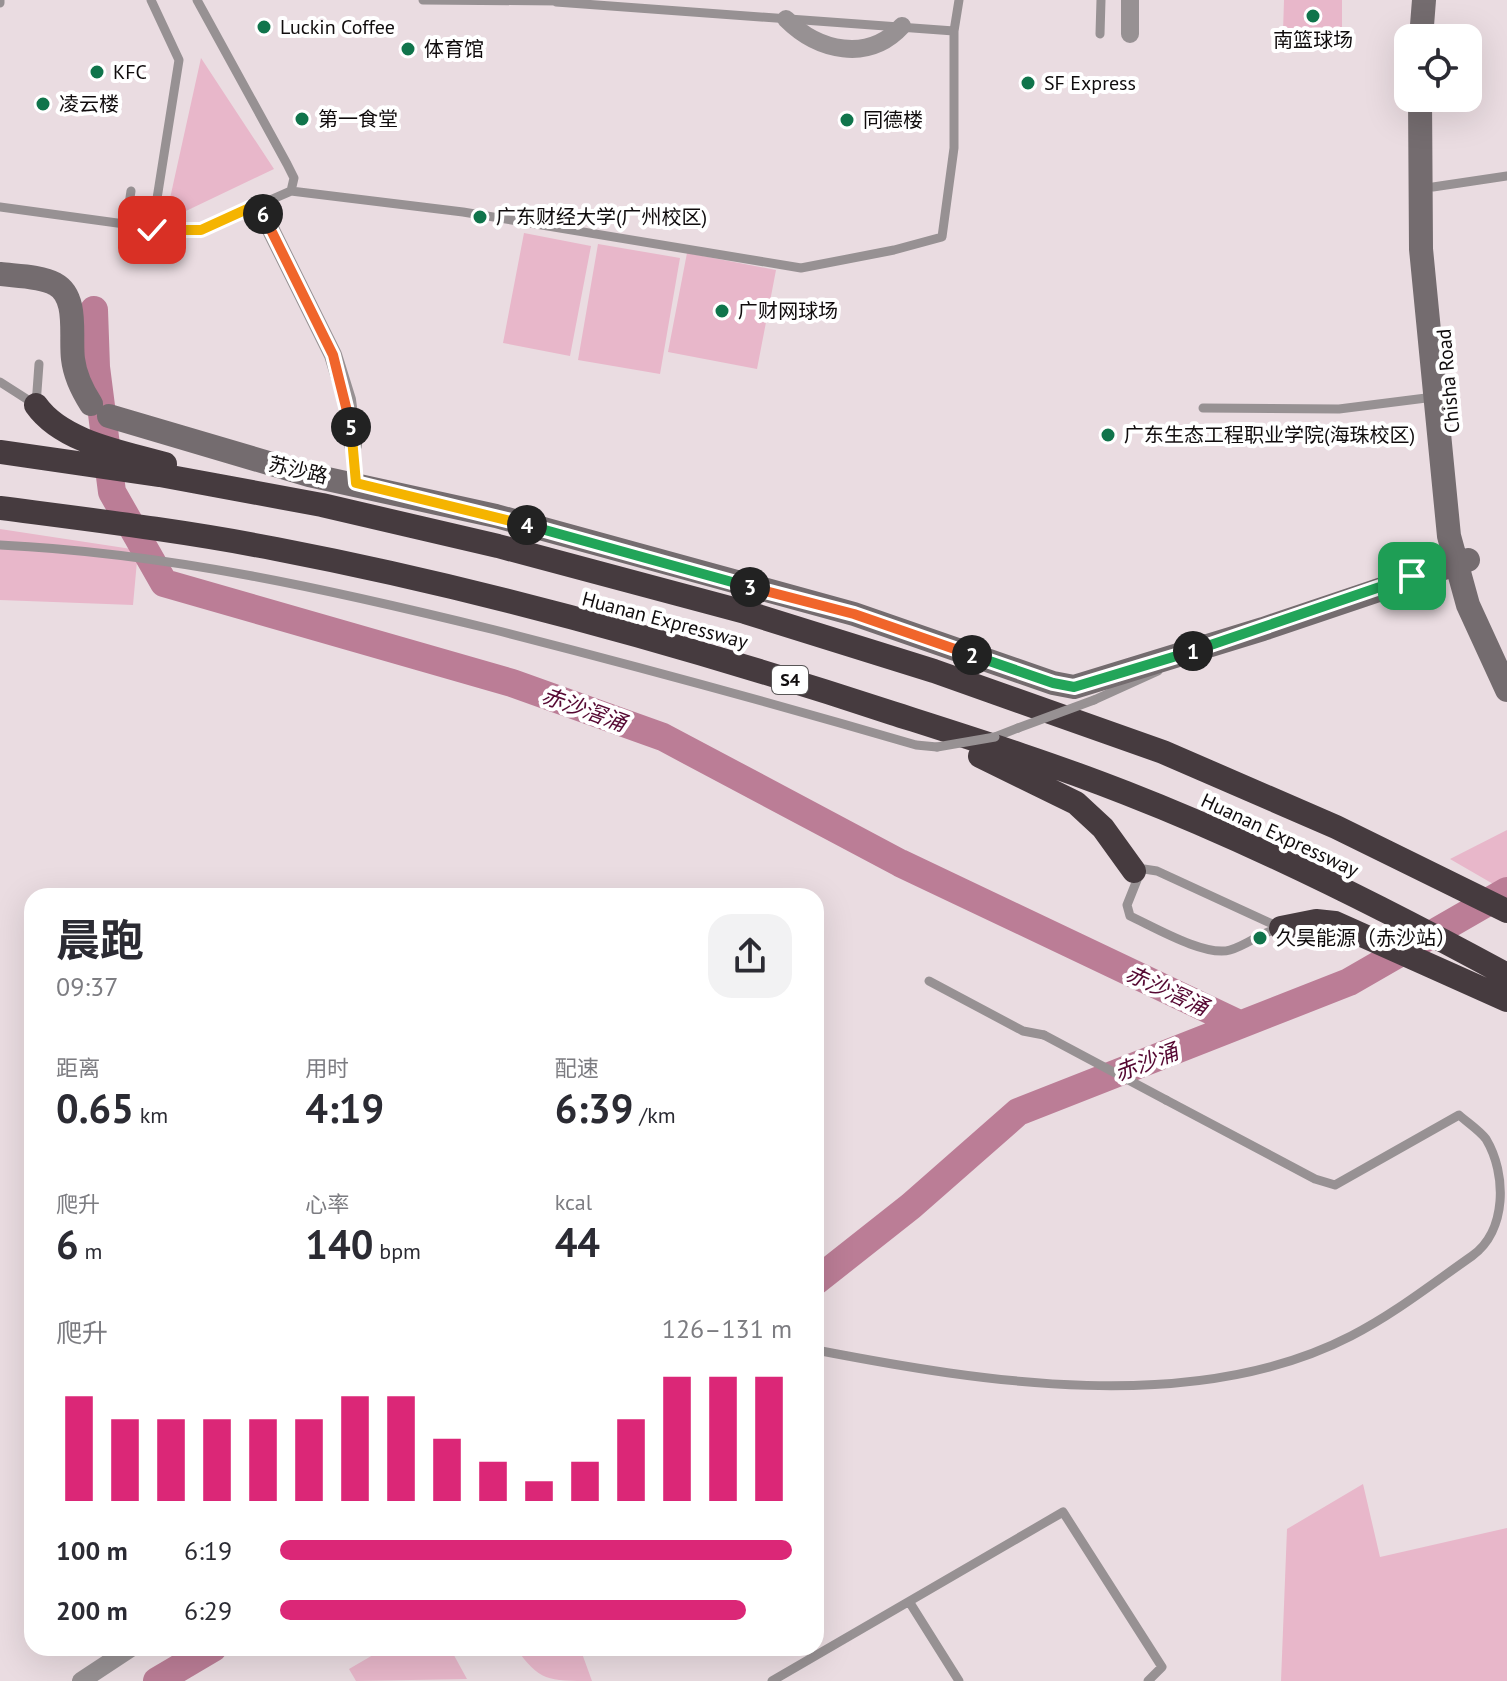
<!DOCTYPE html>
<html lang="zh">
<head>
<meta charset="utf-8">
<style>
  :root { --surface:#fff; --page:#f2f2f3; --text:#2b2b33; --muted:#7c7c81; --accent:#db2777 }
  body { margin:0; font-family:"PT Sans","Noto Sans SC",sans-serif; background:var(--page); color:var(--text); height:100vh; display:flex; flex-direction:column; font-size:30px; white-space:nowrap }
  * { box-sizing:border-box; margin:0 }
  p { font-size:26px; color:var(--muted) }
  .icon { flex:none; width:44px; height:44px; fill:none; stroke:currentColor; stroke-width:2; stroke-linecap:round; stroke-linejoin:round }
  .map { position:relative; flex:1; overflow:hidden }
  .details { position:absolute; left:24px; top:888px; width:800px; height:768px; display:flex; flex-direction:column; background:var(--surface); border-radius:24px; box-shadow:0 8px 32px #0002 }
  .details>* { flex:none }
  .buttons { position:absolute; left:1394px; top:24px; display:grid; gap:16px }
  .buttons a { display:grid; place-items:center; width:88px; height:88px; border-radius:16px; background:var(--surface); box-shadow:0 8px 32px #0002; font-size:40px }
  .pin { position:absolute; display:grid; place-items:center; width:68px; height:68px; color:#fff; margin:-34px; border-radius:16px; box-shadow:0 4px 12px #0006 }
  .km { position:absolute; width:40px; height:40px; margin:-20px; border-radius:50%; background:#222; color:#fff; font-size:22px; line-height:40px; text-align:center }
  .round { display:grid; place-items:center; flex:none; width:84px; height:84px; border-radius:24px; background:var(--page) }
  .overview { display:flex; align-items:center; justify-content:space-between; height:136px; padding:0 32px }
  h1 { font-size:44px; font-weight:700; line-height:60px }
  .figures { display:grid; grid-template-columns:repeat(3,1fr); gap:12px; height:136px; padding:8px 32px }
  .figures div { display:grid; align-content:center }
  .figures b { font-size:40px; font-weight:700 }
  .figures small { font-size:22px; font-weight:400 }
  .figures p { font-size:22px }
  .chart { height:224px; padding:16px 32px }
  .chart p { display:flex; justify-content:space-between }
  .chart svg { width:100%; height:144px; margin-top:8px; stroke:var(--accent); stroke-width:6 }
  ul { padding:0 32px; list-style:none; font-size:26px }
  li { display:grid; grid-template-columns:128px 96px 1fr; align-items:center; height:60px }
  li i { height:20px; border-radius:10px; background:var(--accent) }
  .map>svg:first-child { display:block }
  .green { fill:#e8b7ca }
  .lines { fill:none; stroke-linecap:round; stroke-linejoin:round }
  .river { stroke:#bb7d96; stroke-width:28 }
  .lane { stroke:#979193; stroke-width:9 }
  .street { stroke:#979193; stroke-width:18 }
  .secondary { stroke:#746c6f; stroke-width:24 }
  .highway { stroke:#463b3f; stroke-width:24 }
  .lane-bridge { stroke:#979193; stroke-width:9 }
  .split-1-casing { stroke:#fff; stroke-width:16 }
  .split-2-casing { stroke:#fff; stroke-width:16 }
  .split-3-casing { stroke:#fff; stroke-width:16 }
  .split-4-casing { stroke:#fff; stroke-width:16 }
  .split-5-casing { stroke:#fff; stroke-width:16 }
  .split-6-casing { stroke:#fff; stroke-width:16 }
  .split-7-casing { stroke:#fff; stroke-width:16 }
  .split-1 { stroke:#22a559; stroke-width:10 }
  .split-2 { stroke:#22a559; stroke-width:10 }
  .split-3 { stroke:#f0652b; stroke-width:10 }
  .split-4 { stroke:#22a559; stroke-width:10 }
  .split-5 { stroke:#f5b400; stroke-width:10 }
  .split-6 { stroke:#f0652b; stroke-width:10 }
  .split-7 { stroke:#f5b400; stroke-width:10 }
  .poi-dot { fill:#10744b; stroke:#fff; stroke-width:3 }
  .labels { text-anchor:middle; stroke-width:8; stroke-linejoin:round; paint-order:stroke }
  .shield { fill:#fff; stroke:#585556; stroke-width:2 }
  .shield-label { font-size:18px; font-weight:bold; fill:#100c0d }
  .poi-label { font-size:20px; fill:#100c0d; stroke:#fff; text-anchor:start }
  .street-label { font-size:20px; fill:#100c0d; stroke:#fff }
  .water-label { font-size:22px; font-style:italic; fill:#550832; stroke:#fff }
</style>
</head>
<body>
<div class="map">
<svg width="1507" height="1681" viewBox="0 0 1507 1681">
  <rect width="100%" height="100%" fill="#eadce1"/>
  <path class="green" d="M 1284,0 L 1342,0 L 1342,33 L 1283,32 Z
    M 201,58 L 274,169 L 165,221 Z
    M 524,233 L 591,246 L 570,356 L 503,343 Z
    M 598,244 L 680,258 L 660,374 L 578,360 Z
    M 687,253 L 776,270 L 757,369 L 668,352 Z
    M 0,529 L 138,550 L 133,605 L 0,600 Z
    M 1507,830 L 1507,892 L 1450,859 Z
    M 1363,1484 L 1380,1557 L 1507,1528 L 1507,1681 L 1281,1681 L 1287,1529 Z
    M 385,1648 L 450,1648 L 467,1679 L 356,1681 L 349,1669 Z
    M 516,1648 L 580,1648 L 592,1681 C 548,1681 539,1681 516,1648 Z"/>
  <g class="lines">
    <path class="river" d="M 94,310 L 96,367 L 112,492 L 164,583 L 512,683 L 663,737 L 900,863 L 1239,1024
      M 816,1281 L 911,1206 L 1018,1112 L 1349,982 L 1507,891
      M 157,1681 L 213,1648"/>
    <path class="lane" d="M 151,0 L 179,60 L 152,230
      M 423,0 L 560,1
      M 556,2 L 954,31 L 959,0
      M 0,3 L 0,0
      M 1100,34 L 1101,0
      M 1433,187 L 1507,176
      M 291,191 L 463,212 L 801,268 L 894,250 L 942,237 L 954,148 L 954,31
      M 0,207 L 183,232 L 201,230 L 291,191 L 294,178 L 287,164 L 197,0
      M 126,225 L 131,191
      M 0,382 L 36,405
      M 36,405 L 39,364
      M 1203,408 L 1339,409 L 1434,397
      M 353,445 L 356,482
      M 0,545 C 168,553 332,590 495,630 C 636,666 776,704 916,745 L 937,747
      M 1094,700 L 1158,671
      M 995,737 L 1018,728
      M 1144,869 L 1157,871 L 1281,928 C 1262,931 1248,945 1230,950 C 1205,957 1154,927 1130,916 L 1127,905 L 1137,880 L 1134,871 Z
      M 929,981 L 1023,1031 L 1044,1035
      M 816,1350 C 982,1382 1194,1417 1351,1336 C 1394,1314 1432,1284 1472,1256 C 1507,1231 1507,1174 1486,1139 C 1479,1130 1468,1123 1459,1115 L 1335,1185 L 1315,1179 L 1166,1100
      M 910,1603 L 959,1681
      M 772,1681 L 1063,1512 L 1162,1667 L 1148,1681"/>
    <path class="street" d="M 786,19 C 818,51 868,63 902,26
      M 1130,34 L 1130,0
      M 258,204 L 333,355 L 347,400 L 353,445
      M 81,1681 L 131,1648"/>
    <path class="secondary" d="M 1421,38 L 1424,0
      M 1420,98 L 1421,249 L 1449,536 L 1468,605 L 1507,690
      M 0,274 C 16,276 41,276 55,284 C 79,297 70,336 73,359 C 75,376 82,390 91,404
      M 109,416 L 309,475 L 496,516 L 854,614 L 1053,683 L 1074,687 L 1263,629 L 1468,560"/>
    <path class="highway" d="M 36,405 C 62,442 122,452 165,464
      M 0,452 L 160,475 L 322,505 L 498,546 L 745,612 L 934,671 L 1163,752 L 1336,827 L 1507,911
      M 0,508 C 92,520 184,531 276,549 C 484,589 691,647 892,713 C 970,738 1050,763 1126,793 C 1257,844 1384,908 1507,975
      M 980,756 L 1076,803 L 1103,828 L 1134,871
      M 1281,928 L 1316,921 L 1335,923 L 1507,1000"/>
    <path class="lane-bridge" d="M 1018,728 L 1094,700
      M 937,747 L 995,737
      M 1044,1035 L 1166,1100"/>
  </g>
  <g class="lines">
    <g class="split-1-casing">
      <path id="split-1" d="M 1193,651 L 1412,576"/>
    </g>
    <g class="split-2-casing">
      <path id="split-2" d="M 972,655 L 1053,683 L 1074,687 L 1193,651"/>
    </g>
    <g class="split-3-casing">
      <path id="split-3" d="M 750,587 L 854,614 L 972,655"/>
    </g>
    <g class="split-4-casing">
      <path id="split-4" d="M 527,525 L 750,587"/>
    </g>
    <g class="split-5-casing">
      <path id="split-5" d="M 351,427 L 356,483 L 527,525"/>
    </g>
    <g class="split-6-casing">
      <path id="split-6" d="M 263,214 L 333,355 L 351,427"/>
    </g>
    <g class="split-7-casing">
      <path id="split-7" d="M 152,230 L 201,230 L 258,204 L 263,214"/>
    </g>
    <use href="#split-1" class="split-1"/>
    <use href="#split-2" class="split-2"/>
    <use href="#split-3" class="split-3"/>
    <use href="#split-4" class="split-4"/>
    <use href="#split-5" class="split-5"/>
    <use href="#split-6" class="split-6"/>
    <use href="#split-7" class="split-7"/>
  </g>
  <g class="poi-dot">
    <circle cx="1313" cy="16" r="8"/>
    <circle cx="264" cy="27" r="8"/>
    <circle cx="408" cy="49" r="8"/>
    <circle cx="97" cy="72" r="8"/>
    <circle cx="1028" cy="83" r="8"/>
    <circle cx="43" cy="104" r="8"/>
    <circle cx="302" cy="119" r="8"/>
    <circle cx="847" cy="120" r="8"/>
    <circle cx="480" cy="217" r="8"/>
    <circle cx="722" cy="311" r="8"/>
    <circle cx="1108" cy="435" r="8"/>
    <circle cx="1260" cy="938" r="8"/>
  </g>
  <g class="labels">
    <rect class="shield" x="772" y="666" width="36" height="28" rx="6"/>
    <g class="shield-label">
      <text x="790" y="686">S4</text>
    </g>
    <g class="poi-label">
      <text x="280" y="34">Luckin Coffee</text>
      <text x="1313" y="47" text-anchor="middle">南篮球场</text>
      <text x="424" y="56">体育馆</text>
      <text x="113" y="79">KFC</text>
      <text x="1044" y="90">SF Express</text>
      <text x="59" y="111">凌云楼</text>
      <text x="318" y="126">第一食堂</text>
      <text x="863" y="127">同德楼</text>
      <text x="496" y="224">广东财经大学(广州校区)</text>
      <text x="738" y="318">广财网球场</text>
      <text x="1124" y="442">广东生态工程职业学院(海珠校区)</text>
      <text x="1276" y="945">久昊能源（赤沙站）</text>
    </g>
    <g class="street-label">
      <text transform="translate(1448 381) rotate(-95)" y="7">Chisha Road</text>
      <text transform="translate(298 470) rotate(13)" y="7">苏沙路</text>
      <text transform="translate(665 620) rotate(15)" y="7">Huanan Expressway</text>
      <text transform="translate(1280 835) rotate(25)" y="7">Huanan Expressway</text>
    </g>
    <g class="water-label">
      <text transform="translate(584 709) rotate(20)" y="8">赤沙滘涌</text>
      <text transform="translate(1167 990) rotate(25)" y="8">赤沙滘涌</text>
      <text transform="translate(1146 1062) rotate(-21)" y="8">赤沙涌</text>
    </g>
  </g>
</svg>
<div class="buttons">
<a><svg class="icon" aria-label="locate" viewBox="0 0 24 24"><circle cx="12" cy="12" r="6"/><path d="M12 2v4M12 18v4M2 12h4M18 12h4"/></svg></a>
</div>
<div class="pin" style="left:1412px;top:576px;background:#1e9e55"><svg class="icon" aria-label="arrive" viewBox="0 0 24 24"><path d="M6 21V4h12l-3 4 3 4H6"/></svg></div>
<div class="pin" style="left:152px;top:230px;background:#d93025"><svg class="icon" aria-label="check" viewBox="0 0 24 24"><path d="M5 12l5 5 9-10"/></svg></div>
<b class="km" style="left:1193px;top:651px">1</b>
<b class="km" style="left:972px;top:655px">2</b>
<b class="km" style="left:750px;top:587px">3</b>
<b class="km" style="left:527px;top:525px">4</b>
<b class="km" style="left:351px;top:427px">5</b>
<b class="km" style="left:263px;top:214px">6</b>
<section class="details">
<div class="overview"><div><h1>晨跑</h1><p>09:37</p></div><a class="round"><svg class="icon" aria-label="share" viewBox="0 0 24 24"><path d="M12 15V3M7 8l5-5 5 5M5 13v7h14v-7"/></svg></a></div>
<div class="figures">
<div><p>距离</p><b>0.65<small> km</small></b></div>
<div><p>用时</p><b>4:19</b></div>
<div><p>配速</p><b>6:39<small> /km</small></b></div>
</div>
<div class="figures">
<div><p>爬升</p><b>6<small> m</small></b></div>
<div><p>心率</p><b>140<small> bpm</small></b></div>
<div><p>kcal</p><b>44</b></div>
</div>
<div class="chart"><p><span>爬升</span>126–131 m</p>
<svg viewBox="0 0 160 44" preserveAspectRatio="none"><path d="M5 44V12M15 44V19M25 44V19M35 44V19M45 44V19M55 44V19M65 44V12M75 44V12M85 44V25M95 44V32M105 44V38M115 44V32M125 44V19M135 44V6M145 44V6M155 44V6"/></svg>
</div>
<ul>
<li><b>100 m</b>6:19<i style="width:100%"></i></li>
<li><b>200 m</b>6:29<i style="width:91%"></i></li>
</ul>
</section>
</div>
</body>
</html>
